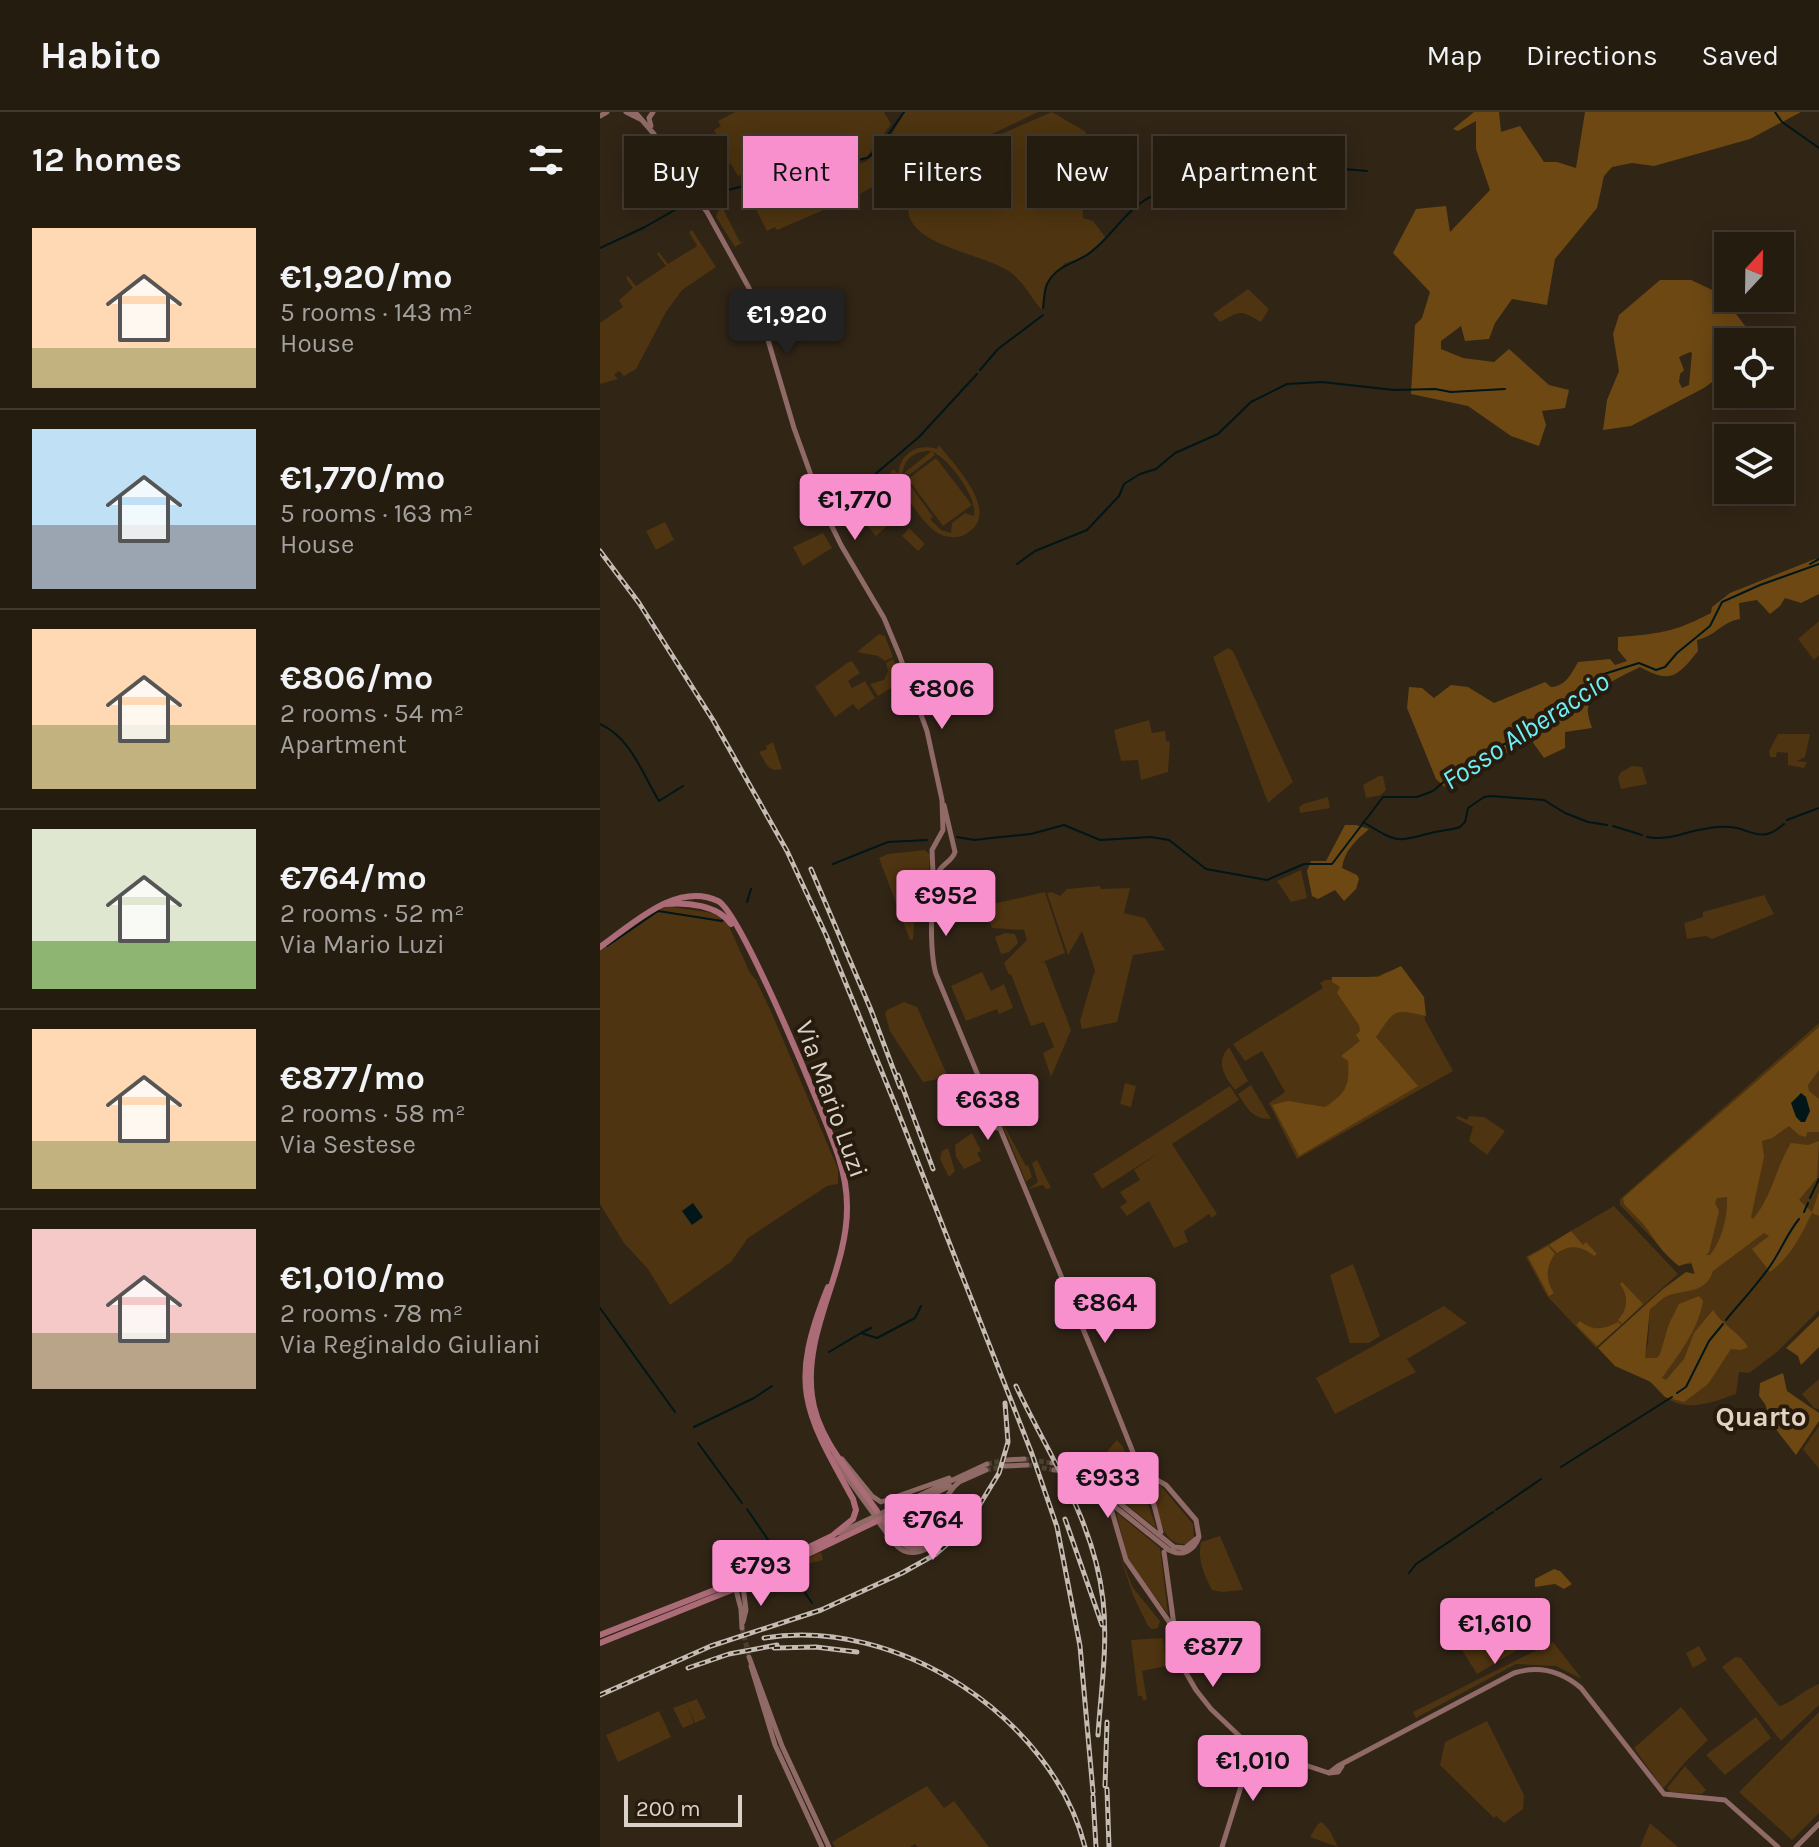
<!DOCTYPE html>
<html lang="en">
<head>
<meta charset="utf-8">
<style>
	:root { --surface:#251c10; --page:#2d2519; --text:#f1f3f6; --muted:#a3a19f; --line:#423a30; --accent:#f790cd }
	body { margin:0; font-family:Karla,sans-serif; background:var(--page); color:var(--text); height:100vh; display:flex; flex-direction:column; font-size:30px; white-space:nowrap }
	* { box-sizing:border-box; margin:0 }
	p { font-size:26px; color:var(--muted) }
	.icon { flex:none; width:44px; height:44px; fill:none; stroke:currentColor; stroke-width:2; stroke-linecap:round; stroke-linejoin:round }
	.map { position:relative; flex:1; overflow:hidden }
	.sheet { display:flex; flex-direction:column; background:var(--surface); width:600px }
	.sheet>* { flex:none }
	.top-card { position:absolute; left:24px; top:24px; width:760px; height:72px; display:flex; gap:16px }
	.needle { width:52px; rotate:22deg }
	.fabs { position:absolute; left:1114px; top:120px; display:grid; gap:16px }
	.fabs a { display:grid; place-items:center; width:80px; height:80px; border-radius:0px; background:var(--surface); box-shadow:0 4px 20px #0003,0 0 0 2px var(--line); font-size:40px }
	.scale { position:absolute; left:24px; bottom:20px; width:118px; box-sizing:border-box; padding-left:8px; border:4px solid #dad2c9; border-top:0; font-size:22px; line-height:28px; white-space:nowrap; color:#dad2c9; -webkit-text-stroke:6px #271b0d; paint-order:stroke }
	.price { position:absolute; translate:-50% -68px; padding:0 18px; border-radius:8px; background:var(--accent); color:#111; font-size:26px; line-height:52px; filter:drop-shadow(0 2px 4px #0008) }
	.price::after { content:''; position:absolute; left:50%; top:48px; width:24px; height:18px; margin-left:-12px; background:inherit; clip-path:polygon(0 0,100% 0,50% 100%) }
	.price.on { background:#222; color:#fff }
	ul { padding:0; list-style:none }
	li { display:flex; align-items:center; gap:24px; height:200px; padding:0 32px }
	li+li { border-top:2px solid var(--line) }
	li span { display:grid; place-items:center; flex:none; width:224px; height:160px; border-radius:0px; color:#555 }
	li>.icon { margin-inline-start:auto }
	span .icon { width:96px; height:96px; fill:#fffc; stroke-width:1 }
	li b { font-size:34px }
	h2 { display:flex; justify-content:space-between; align-items:center; height:96px; padding:0 32px; font-size:34px }
	.tag { padding:0 28px; border-radius:0px; background:var(--surface); box-shadow:0 4px 20px #0003,0 0 0 2px var(--line); font-size:28px; line-height:72px }
	.tag.on { background:var(--accent); color:#111 }
	header { display:flex; align-items:center; gap:48px; box-sizing:border-box; height:112px; padding:0 40px; background:var(--surface); border-bottom:2px solid var(--line) }
	header strong { font-size:38px }
	nav { display:flex; gap:44px; margin-inline-start:auto; font-size:28px }
	main { display:flex; flex:1; min-height:0 }
	.map>svg:first-child { display:block }
	.green { fill:#4e3410; fill-rule:evenodd }
	.forest { fill:#6d4813; fill-rule:evenodd }
	.water { fill:#001618 }
	.lines { fill:none; stroke-linecap:round; stroke-linejoin:round }
	.stream { stroke:#001618; stroke-width:2 }
	.secondary-tunnel { stroke:#4a3f31; stroke-width:5; stroke-dasharray:5 2.5; stroke-linecap:butt }
	.secondary { stroke:#906a67; stroke-width:5 }
	.primary { stroke:#ab6b77; stroke-width:6 }
	.rail-casing { stroke:#c4bbb2; stroke-width:5 }
	.rail { stroke:#271b0d; stroke-width:2; stroke-dasharray:6; stroke-linecap:butt }
	.labels { text-anchor:middle; stroke-width:8; stroke-linejoin:round; paint-order:stroke }
	.street-label { font-size:26px; fill:#dad2c9; stroke:#271b0d }
	.water-label { font-size:28px; font-style:italic; fill:#6eeef6; stroke:#271b0d }
	.neighbourhood-label { font-size:28px; font-weight:bold; fill:#e3d3c0; stroke:#271b0d }
</style>
</head>
<body>
<header>
<strong>Habito</strong>
<nav><a>Map</a><a>Directions</a><a>Saved</a></nav>
</header>
<main>
<section class="sheet">
<h2>12 homes<svg class="icon" aria-label="filters" viewBox="0 0 24 24"><path d="M4 7h16M4 17h16"/><circle cx="9" cy="7" r="2"/><circle cx="15" cy="17" r="2"/></svg></h2>
<ul>
<li><span style="background:linear-gradient(#ffd9b3 75%,#c2b280 0)"><svg class="icon" aria-label="home" viewBox="0 0 24 24"><path d="M3 11l9-7 9 7M6 9v11h12V9"/></svg></span><div><b>€1,920/mo</b><p>5 rooms · 143 m²</p><p>House</p></div></li>
<li><span style="background:linear-gradient(#bfe0f5 60%,#9aa5b1 0)"><svg class="icon" aria-label="home" viewBox="0 0 24 24"><path d="M3 11l9-7 9 7M6 9v11h12V9"/></svg></span><div><b>€1,770/mo</b><p>5 rooms · 163 m²</p><p>House</p></div></li>
<li><span style="background:linear-gradient(#ffd9b3 60%,#c2b280 0)"><svg class="icon" aria-label="home" viewBox="0 0 24 24"><path d="M3 11l9-7 9 7M6 9v11h12V9"/></svg></span><div><b>€806/mo</b><p>2 rooms · 54 m²</p><p>Apartment</p></div></li>
<li><span style="background:linear-gradient(#dfe7d0 70%,#8fb573 0)"><svg class="icon" aria-label="home" viewBox="0 0 24 24"><path d="M3 11l9-7 9 7M6 9v11h12V9"/></svg></span><div><b>€764/mo</b><p>2 rooms · 52 m²</p><p>Via Mario Luzi</p></div></li>
<li><span style="background:linear-gradient(#ffd9b3 70%,#c2b280 0)"><svg class="icon" aria-label="home" viewBox="0 0 24 24"><path d="M3 11l9-7 9 7M6 9v11h12V9"/></svg></span><div><b>€877/mo</b><p>2 rooms · 58 m²</p><p>Via Sestese</p></div></li>
<li><span style="background:linear-gradient(#f6c9c9 65%,#b9a48a 0)"><svg class="icon" aria-label="home" viewBox="0 0 24 24"><path d="M3 11l9-7 9 7M6 9v11h12V9"/></svg></span><div><b>€1,010/mo</b><p>2 rooms · 78 m²</p><p>Via Reginaldo Giuliani</p></div></li>
</ul>
</section>
<div class="map">
<svg width="1219" height="1735" viewBox="0 0 1219 1735">
	<rect width="100%" height="100%" fill="#312516"/>
	<path class="green" d="M135 0H284L291 12 267 45 184 60 183 55 165 60 163 58 147 66 144 61 138 64 131 52 118 48 86 66 83 59 116 43 121 31 114 18 121 14 118 9Z
		M305 0H438L388 24 300 56 280 71 254 85 177 118 175 115 167 119 144 74 265 50 283 37Z
		M452 0 486 20C480 38 480 45 495 57L493 74 482 87 483 106 493 109 506 126 482 146 465 151 458 158 446 173 442 198C432 187 425 173 414 163 389 141 309 136 308 97L303 93 320 66 343 47Z
		M126 96 124 99 140 130H143L135 135 116 105 118 99Z
		M92 118 116 155 82 178 66 200 36 257 24 264 19 259 14 263 18 267 0 272V211L23 195 19 188 33 176 26 166 28 164 36 174 66 154 57 142 59 140 68 152 97 134 89 120Z
		M648 177 669 197 661 210C640 198 642 198 620 210L613 202Z
		M339 333C354 353 403 401 366 422 357 427 345 426 336 420 320 409 302 377 290 360L294 357 298 362C301 341 317 331 337 337ZM332 339 304 361 309 363 335 343 333 340C350 348 378 386 374 404L365 401 352 411 351 421 341 418 330 407 333 405 307 369 304 370C299 351 312 338 332 339Z
		M336 346 372 393 343 414 308 367Z
		M260 388 264 392 268 389 286 415 276 424 252 396Z
		M65 410 74 428 56 438 46 419Z
		M309 416 325 432 318 439 302 424Z
		M223 421 232 436 203 454 193 435Z
		M1219 509V543L1214 548 1198 527Z
		M279 522 285 524 293 545 285 549 278 544 257 540Z
		M628 536 633 539 693 670 668 691 613 545Z
		M293 547 301 564V570L278 584 270 572 284 568 288 559 286 551Z
		M252 549 260 561 248 569 252 576 265 569 275 586 258 598 253 592 235 605 215 575 247 551Z
		M549 608 552 621 565 619 566 629 570 630 568 660 541 668 538 648 521 649 514 618Z
		M1178 622H1210L1205 645 1197 649 1207 650 1204 656 1188 653V641L1177 640 1176 645H1170L1169 639Z
		M173 630 182 657 174 658 168 655 159 640 167 637 166 634Z
		M1032 654 1042 655 1047 672 1021 677 1018 666 1021 660Z
		M779 664H783L786 678 781 683 766 686 763 673Z
		M728 685 730 696 700 701 699 695 703 692Z
		M325 738 330 743 327 799 315 803 313 827 310 828 279 746 288 742Z
		M701 758 707 786 691 790 677 769Z
		M339 766 353 797 336 805Z
		M500 774 501 777 530 776 524 801 545 806 565 838 533 843 517 910 482 917 480 909 495 858 482 819 468 843 447 781 452 780 460 784 467 777Z
		M445 780 465 841 440 851 445 850 471 918 451 965 443 941 454 935 444 910 431 914 411 862 409 863 404 851 427 828 424 818 392 816 384 794Z
		M1164 783 1174 802 1112 827 1106 824 1087 827 1084 811 1103 805V800Z
		M65 794 113 801 128 812 150 861 156 868 173 904 238 1057V1072L227 1074 148 1126 131 1150 70 1193 48 1157 24 1131 0 1092V836Z
		M405 821 415 822 418 831 409 840 401 842 395 825Z
		M789 859 824 898 825 908 853 959 697 1047 669 991 685 980 662 939 645 949 633 932 723 876 720 871 725 868 778 864Z
		M382 860 391 879 404 872 413 896 399 902 397 897 366 909 351 874Z
		M304 890 317 895 348 965 323 970 290 919 285 902 287 898Z
		M1219 911V1198L1177 1240 1149 1261 1139 1260 1136 1282C1114 1290 1084 1302 1063 1283 1055 1275 1049 1268 1039 1262L1048 1231 1050 1195 1087 1163 1094 1162 1092 1152H1077L1020 1093V1087Z
		M629 935 648 969 635 978C624 963 615 951 629 935Z
		M525 971 536 974 531 995 520 992Z
		M651 973 671 1007H670C652 1007 647 996 638 982Z
		M630 974 639 988 572 1032 617 1102 612 1106 609 1102 584 1119 588 1130 574 1136 549 1089 527 1104 520 1095 527 1090 520 1080 540 1068 534 1058 560 1040 502 1077 493 1062Z
		M403 986 411 999 400 1006 426 1054 428 1053 432 1065 426 1070 393 990Z
		M858 1004 867 1008 869 1004 884 1005 905 1019 887 1043 869 1029 873 1015 856 1006Z
		M372 1021 381 1039 377 1041 381 1049 364 1057 356 1045 355 1033Z
		M348 1036 355 1059 349 1065 340 1047 342 1039Z
		M437 1048 451 1076 446 1077 443 1073 428 1077 438 1070 432 1051Z
		M1014 1094 1078 1162 996 1236 947 1184 926 1145Z
		M753 1152 780 1224 769 1231H750L730 1163Z
		M844 1194 867 1211 807 1247 816 1260 735 1302 716 1266Z
		M1219 1267V1297L1214 1296 1202 1282Z
		M1219 1314V1357L1203 1337Z
		M517 1328 523 1335 533 1361 526 1376 515 1379 498 1368 508 1338Z
		M538 1365 557 1417 516 1384C529 1385 535 1377 538 1365Z
		M556 1374H561L593 1412 594 1425 586 1432C560 1434 560 1400 553 1381Z
		M516 1400 560 1436 568 1502 528 1448Z
		M620 1424 643 1478 622 1480 612 1478C604 1463 597 1447 601 1430Z
		M221 1440 223 1448 190 1456 142 1477Z
		M519 1441 533 1476 560 1509 558 1516 552 1517 548 1514 533 1483Z
		M910 1489 914 1494 929 1489 938 1506 914 1519 901 1493Z
		M891 1491 904 1511 860 1532 855 1527 871 1519 872 1497 876 1494 880 1498Z
		M905 1515 919 1537 877 1562 862 1538Z
		M563 1526 566 1554 542 1559 547 1588H543L542 1584H538L531 1528Z
		M953 1530 982 1567 956 1554 916 1552 816 1606 813 1600Z
		M1099 1534 1107 1548 1093 1556 1086 1541Z
		M1135 1545 1141 1546 1179 1594C1193 1591 1204 1577 1219 1572V1593L1181 1629 1122 1555Z
		M97 1587 106 1606 95 1611 87 1592 94 1611 83 1616 73 1596Z
		M1081 1595 1108 1628 1086 1649 1063 1677 1034 1636Z
		M59 1599 71 1625 18 1650 6 1623Z
		M1219 1600V1701L1192 1728 1139 1680Z
		M1156 1605 1171 1626 1125 1663 1106 1643Z
		M887 1609 924 1683 923 1697 904 1711 896 1704 894 1706 840 1653 845 1630Z
		M1085 1654 1106 1678 1102 1682 1070 1680 1067 1676Z
		M327 1674 344 1696 354 1689 389 1735H318L315 1732 310 1735H235L232 1730Z
		M722 1710 730 1719 738 1735 710 1725 718 1712Z
		M1050 1711 1078 1735H1040Z"/>
	<path class="forest" d="M874 0H899L901 20 920 14 944 50H957L976 56 985 0H1201L1150 27 1054 54 1032 51 1012 55 1004 64 997 96 955 147 947 193 912 187 895 211 889 227 865 229 861 214 841 229V237L863 246 894 250 909 237 949 273 969 278 965 296 942 299 946 313 939 334 911 324 868 294 811 282 815 213 822 206 830 180 793 141 816 97 846 94 850 120 890 78 876 37V9L858 19 853 17Z
		M1060 168H1091L1121 182 1155 227 1154 230H1128V258L1104 276 1031 314 1003 318 1007 288 1019 259 1013 222 1019 203ZM1090 240 1092 241 1089 273 1082 276 1079 270 1080 262 1084 258 1079 245Z
		M1215 447 1219 448V482L1201 491 1185 486 1180 494 1170 502 1157 488 1139 491 1140 507C1121 510 1116 524 1097 528L1098 539C1077 565 1071 572 1040 555 1023 564 993 575 988 596 987 602 990 610 992 616L965 620V636L944 646 929 625 923 632 867 664 855 667 845 675 836 667 807 596 809 575 822 576 834 586 851 573 868 575 894 591 945 570 951 575C966 574 971 562 978 550L1010 547 1015 553 1027 549 1018 538V525C1058 522 1075 520 1111 501L1112 495 1130 481Z
		M745 713H756L769 717C756 728 744 739 742 756L757 763 759 767 756 777 744 789 735 778 718 787 712 784 707 759 711 749H726Z
		M801 854 824 885 826 904C792 897 796 897 776 925L818 974 699 1044 672 993 688 989 725 995C746 981 750 974 748 949L741 944 760 929 756 923 760 919 759 913 737 881 740 875 732 870V865H778Z
		M1219 915V958L1208 973 1209 979 1219 987V1020H1207L1206 1025 1199 1023 1189 1014 1172 1026 1162 1029 1164 1045 1151 1105 1153 1107C1172 1085 1176 1055 1191 1031L1208 1033 1219 1029 1217 1066 1199 1088 1212 1100 1219 1080V1104L1212 1101C1201 1123 1191 1145 1170 1160L1152 1137 1169 1124 1164 1121 1113 1159C1105 1184 1083 1176 1065 1185 1060 1188 1055 1194 1050 1197L1045 1246H1057L1060 1242 1069 1212 1079 1192 1099 1184 1103 1189C1098 1219 1078 1243 1062 1266L1066 1268 1084 1247 1094 1221 1113 1198C1122 1213 1139 1220 1148 1235L1141 1238 1131 1237 1108 1272 1084 1290 1065 1285 1051 1270 1015 1254 998 1236 1063 1177 1086 1160 1095 1162 1091 1150 1079 1154C1066 1144 1059 1135 1050 1121 1043 1110 1032 1101 1024 1092L1023 1086ZM1127 1085C1128 1104 1122 1128 1110 1143H1106L1109 1140 1119 1099 1115 1091 1117 1086Z
		M971 1119 983 1133 986 1130 997 1142 994 1144C982 1134 970 1132 957 1141L949 1133Z
		M948 1134 955 1142C946 1154 945 1168 954 1181L949 1184 928 1145Z
		M1022 1170 1043 1192 1022 1212 1018 1208C1028 1197 1029 1184 1020 1172Z
		M1219 1204V1235L1201 1253 1198 1244 1186 1236Z
		M980 1209C993 1220 1005 1217 1018 1210L1021 1213 997 1234 976 1213Z
		M1183 1261 1187 1279 1219 1301V1309L1196 1343 1171 1311 1165 1292 1159 1284 1160 1271Z
		M954 1457 960 1459 972 1472 964 1477 955 1472 935 1475V1467Z"/>
	<path class="water" d="M1201 981 1206 985 1210 999 1205 1010H1201L1196 1005 1191 991Z
		M93 1091 103 1105 92 1113 82 1099Z"/>
	<g class="lines">
		<path class="stream" d="M1175 0 1182 10 1219 36
			M584 67 622 55 662 60 731 64 744 57 767 59
			M102 85 192 61 267 46 279 36 304 0
			M0 136 45 115 92 88
			M443 196C444 189 444 179 447 172 457 152 476 152 491 140 522 115 529 87 572 77
			M380 258 398 237 443 203
			M234 397 319 325 377 262
			M417 452 435 439 487 418 519 384 524 372 540 362 556 357 575 341 618 322 651 290 687 272 722 270 794 278 835 277 851 280 905 277
			M1210 452 1219 447
			M0 612C31 626 42 661 59 689L83 674
			M1187 708 1219 696
			M763 710C800 732 794 730 835 720 843 718 852 718 860 715L865 710 868 696 884 685 891 684 944 688 965 701 988 710 1007 713
			M1013 714 1042 723
			M357 725 374 728 391 726 431 722 464 713 500 728 551 725 569 728 606 757 667 768 704 752H732L783 685H817L833 679 861 655 877 650 893 638 927 620 977 578 1004 562 1039 551 1056 558 1065 555 1077 541 1110 514 1122 490 1160 473 1219 452
			M1047 725C1069 729 1084 720 1104 717 1113 715 1127 714 1137 716 1158 722 1164 729 1184 712
			M233 752 288 730 327 728
			M147 790 151 777
			M7 834 58 799 122 809
			M1210 1086 1219 1067
			M1204 1100 1208 1091
			M0 1196 75 1300
			M1126 1208C1140 1191 1155 1175 1168 1157 1180 1141 1186 1123 1199 1107
			M261 1221 271 1216
			M229 1240 261 1221 277 1226 315 1206 321 1194
			M1077 1281 1086 1275 1109 1229 1123 1212
			M94 1315 154 1286 172 1274
			M98 1331 142 1391
			M961 1355 1072 1285
			M147 1397 179 1444
			M896 1398 941 1367
			M809 1461 816 1452 893 1400
			M195 1466 212 1491"/>
		<path class="secondary-tunnel" d="M424 1347 452 1351
			M387 1352 407 1348
			M427 1353 454 1358
			M386 1358 405 1354
			M457 1358 471 1364
			M142 1516 149 1544"/>
		<path class="secondary" d="M26 0 40 7
			M35 0 54 22 80 64 107 100 149 176 160 201 194 316 222 394 241 433 284 506 299 542 327 619 342 688 343 718 332 738 334 783
			M0 4 7 0
			M51 14 49 6 53 0
			M344 693 355 740C352 749 344 751 339 759 329 777 330 842 336 862L505 1270 554 1393 561 1420
			M382 981 397 1016
			M232 1345 273 1401
			M242 1347 272 1384 281 1390 349 1366
			M407 1348 424 1347
			M452 1351H453
			M405 1354 427 1353
			M466 1355 492 1369
			M454 1358H457
			M471 1364 490 1375
			M359 1370 386 1358
			M496 1372 574 1435 585 1436 596 1427
			M494 1378 569 1438C582 1445 594 1439 599 1425L596 1408 566 1373 541 1359
			M506 1378 516 1382 528 1378 535 1368V1354
			M510 1393 526 1448 572 1514
			M305 1396 350 1374
			M280 1412C285 1418 290 1427 296 1433 309 1447 331 1440 338 1423 345 1402 340 1386 359 1370
			M239 1421 387 1352
			M564 1440 577 1535 585 1559 596 1578 611 1597 651 1635 729 1661 738 1660 742 1654
			M135 1474 141 1497 142 1516
			M143 1474 146 1498 143 1510
			M149 1545 182 1634 229 1735
			M151 1554 175 1633 222 1735
			M729 1661 738 1654 914 1561C939 1553 961 1559 981 1576L1064 1682 1125 1688 1178 1735
			M642 1670 654 1637
			M622 1735 643 1668
			M1196 1735 1219 1712"/>
		<path class="primary" d="M65 792C87 790 118 793 131 812
			M0 835C32 813 76 769 118 789 141 800 228 1011 239 1046 244 1062 247 1078 247 1094 248 1159 203 1218 212 1284 217 1327 253 1364 277 1399
			M0 1523 140 1468 232 1424 253 1407 256 1398 253 1387C204 1299 188 1274 228 1175
			M0 1531 139 1475 304 1396C352 1390 330 1454 301 1430 294 1425 290 1416 285 1410"/>
		<g class="rail-casing">
			<path id="rail" d="M0 439 39 491 113 608 187 739 226 823 295 992 432 1342 457 1415 480 1534 493 1680
				M211 757 271 898 300 975
				M298 963 333 1057
				M416 1274C449 1344 494 1408 503 1488 508 1533 501 1578 498 1623
				M465 1407 502 1513
				M164 1526C296 1504 452 1605 485 1735
				M174 1536 216 1535 257 1540
				M88 1556 129 1542 177 1533
				M0 1583 111 1534 221 1498 302 1461 336 1442 354 1426 371 1407 399 1361 408 1330 405 1291
				M505 1674 507 1610
				M507 1677 509 1735
				M493 1684 496 1735"/>
		</g>
		<use href="#rail" class="rail"/>
	</g>
	<g class="labels">
		<g class="street-label">
			<text transform="translate(232 987) rotate(70)" y="9">Via Mario Luzi</text>
		</g>
		<g class="water-label">
			<text transform="translate(925 618) rotate(-33)" y="10">Fosso Alberaccio</text>
		</g>
		<g class="neighbourhood-label">
			<text x="1161" y="1314">Quarto</text>
		</g>
	</g>
</svg>
<div class="fabs">
<a><svg class="needle" viewBox="-14 -14 28 28"><path d="M0-13l5 13h-10z" fill="#e53935"/><path d="M0 13l5-13h-10z" fill="#a3a19f"/></svg></a>
<a><svg class="icon" aria-label="locate" viewBox="0 0 24 24"><circle cx="12" cy="12" r="6"/><path d="M12 2v4M12 18v4M2 12h4M18 12h4"/></svg></a>
<a><svg class="icon" aria-label="layers" viewBox="0 0 24 24"><path d="M12 4l9 5-9 5-9-5zM3 14l9 5 9-5"/></svg></a>
</div>
<div class="scale">200 m</div>
<b class="price on" style="left:187px;top:245px">€1,920</b>
<b class="price" style="left:255px;top:430px">€1,770</b>
<b class="price" style="left:342px;top:619px">€806</b>
<b class="price" style="left:346px;top:826px">€952</b>
<b class="price" style="left:388px;top:1030px">€638</b>
<b class="price" style="left:505px;top:1233px">€864</b>
<b class="price" style="left:508px;top:1408px">€933</b>
<b class="price" style="left:333px;top:1450px">€764</b>
<b class="price" style="left:161px;top:1496px">€793</b>
<b class="price" style="left:895px;top:1554px">€1,610</b>
<b class="price" style="left:613px;top:1577px">€877</b>
<b class="price" style="left:653px;top:1691px">€1,010</b>
<div class="top-card">
<a class="tag">Buy</a>
<a class="tag on">Rent</a>
<a class="tag">Filters</a>
<a class="tag">New</a>
<a class="tag">Apartment</a>
</div>
</div>
</main>
</body>
</html>
